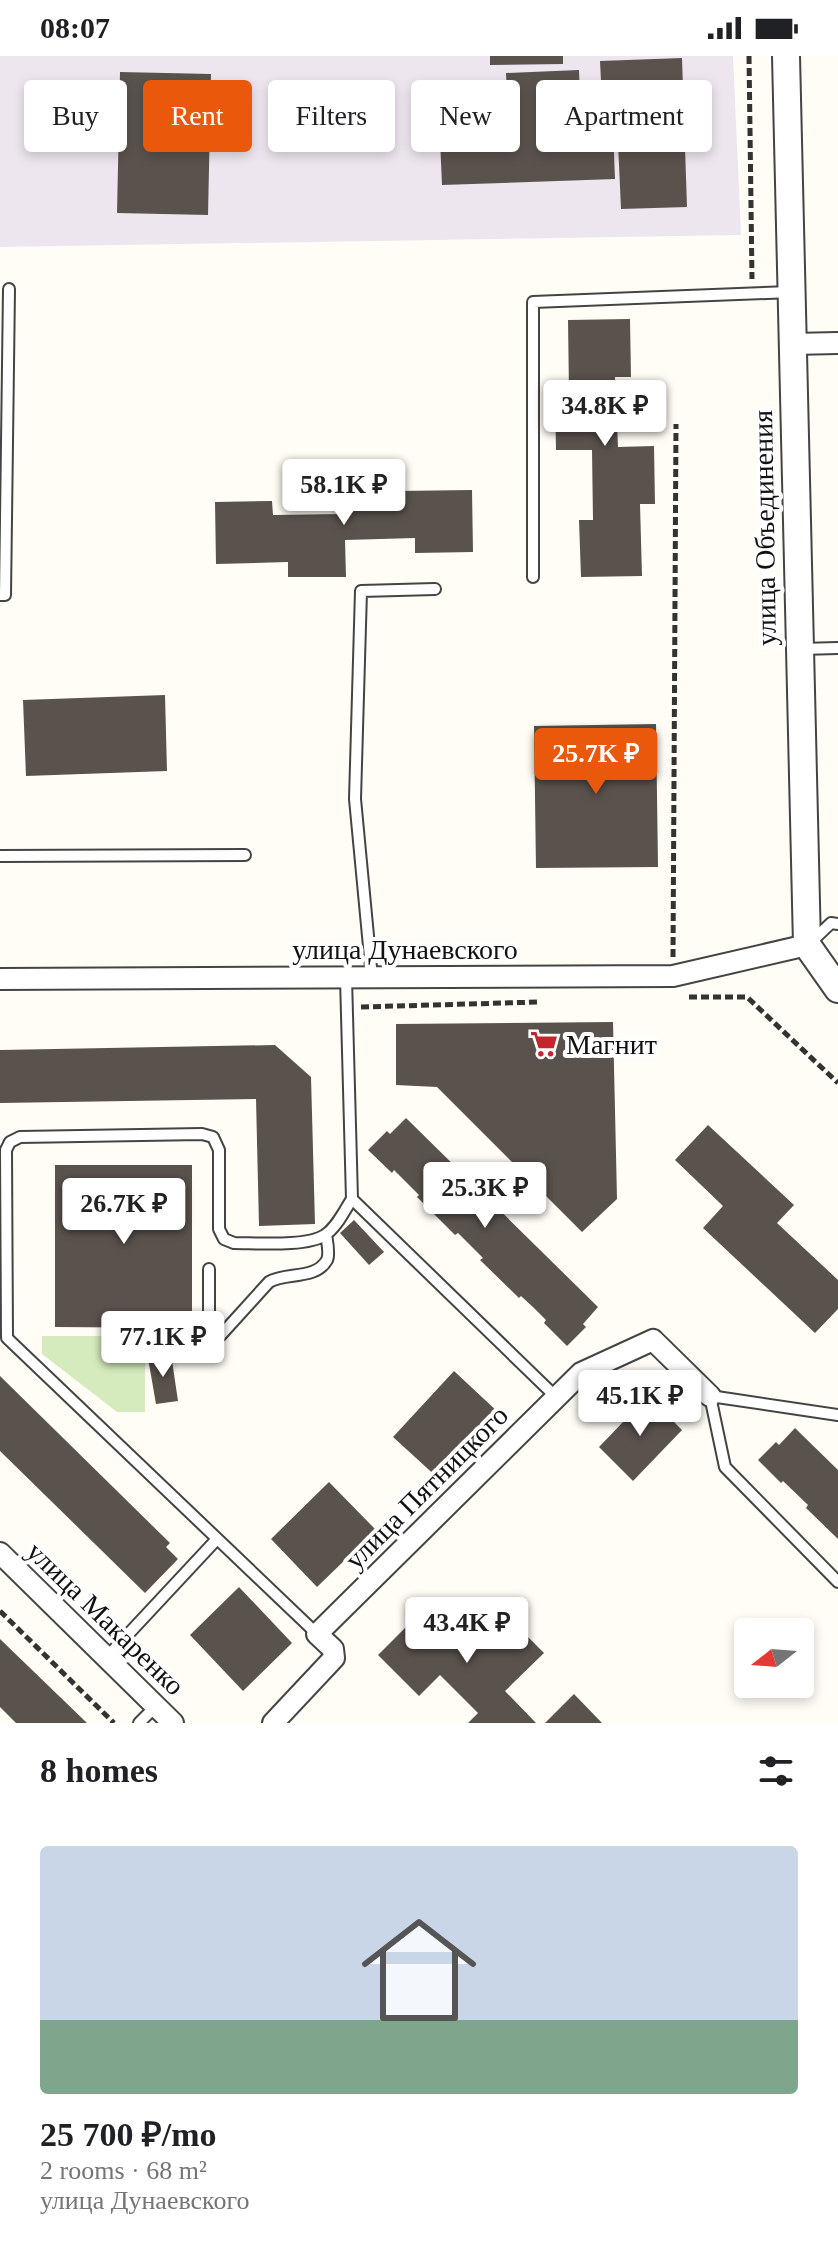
<!DOCTYPE html>
<html lang="en">
<head>
<meta charset="utf-8">
<style>
	:root { --surface:#fff; --page:#f6f6f6; --text:#202124; --muted:#757577; --accent:#ea580c }
	body { margin:0; font-family:Georgia,serif; background:var(--page); color:var(--text); height:100vh; display:flex; flex-direction:column; font-size:30px; white-space:nowrap }
	* { box-sizing:border-box; margin:0 }
	p { font-size:26px; color:var(--muted) }
	.icon { flex:none; width:44px; height:44px; fill:none; stroke:currentColor; stroke-width:2; stroke-linecap:round; stroke-linejoin:round }
	.map { position:relative; height:1667px; overflow:hidden }
	.side { display:flex; flex-direction:column; background:var(--surface); flex:1 }
	.side>* { flex:none }
	.hud { position:absolute; left:24px; top:24px; width:790px; height:72px; display:flex; gap:16px }
	.needle { width:52px; rotate:253deg }
	.buttons { position:absolute; left:734px; top:1562px; display:grid; gap:16px }
	.buttons a { display:grid; place-items:center; width:80px; height:80px; border-radius:8px; background:var(--surface); box-shadow:0 4px 12px #0003; font-size:40px }
	.price { position:absolute; translate:-50% -68px; padding:0 18px; border-radius:8px; background:#fff; color:#222; font-size:26px; line-height:52px; filter:drop-shadow(0 2px 4px #0008) }
	.price::after { content:''; position:absolute; left:50%; top:48px; width:24px; height:18px; margin-left:-12px; background:inherit; clip-path:polygon(0 0,100% 0,50% 100%) }
	.price.active { background:var(--accent); color:#fff }
	ul { padding:0; list-style:none }
	li { display:grid; align-content:center; gap:16px; height:424px; padding:0 40px }
	li span { display:grid; place-items:center; height:248px; border-radius:8px; color:#555 }
	li>.icon { margin-inline-start:auto }
	span .icon { width:144px; height:144px; fill:#fffc; stroke-width:1 }
	li b { font-size:34px }
	h2 { display:flex; justify-content:space-between; align-items:center; height:96px; padding:0 40px; font-size:34px }
	.tag { padding:0 28px; border-radius:8px; background:var(--surface); box-shadow:0 4px 12px #0003; font-size:28px; line-height:72px }
	.tag.active { background:var(--accent); color:#fff }
	.status { display:flex; justify-content:space-between; align-items:center; height:56px; padding:0 40px; background:var(--surface); direction:ltr }
	.status svg { height:22px; fill:currentColor }
	.map>svg:first-child { display:block }
	.industrial { fill:#eee6ef }
	.green { fill:#d5ebbd }
	.building { fill:#5a524d }
	.lines { fill:none; stroke-linecap:round; stroke-linejoin:round }
	.service-casing { stroke:#444; stroke-width:14 }
	.minor-casing { stroke:#444; stroke-width:24 }
	.tertiary-casing { stroke:#444; stroke-width:30 }
	.path { stroke:#333; stroke-width:5; stroke-dasharray:8 4; stroke-linecap:butt }
	.service { stroke:#fff; stroke-width:10 }
	.minor { stroke:#fff; stroke-width:20 }
	.tertiary { stroke:#fff; stroke-width:26 }
	.labels { text-anchor:middle; stroke-width:8; stroke-linejoin:round; paint-order:stroke }
	.street-label { font-size:28px; fill:#111; stroke:#fff }
	.poi-label { font-size:28px; fill:#111; stroke:#fff; text-anchor:start }
</style>
</head>
<body>
<div class="status"><b>08:07</b><svg viewBox="0 0 49 12"><path d="M0 12V9h3v3zM5 12V6h3v6zM10 12V3h3v9zM15 12V0h3v12zM26 1h20v11H26zM47 4h2v5h-2z"/></svg></div>
<div class="map">
<svg width="838" height="1667" viewBox="0 0 838 1667">
	<rect width="100%" height="100%" fill="#fffdf5"/>
	<path class="industrial" d="M0 0H733L741 179 0 191Z"/>
	<path class="green" d="M42 1280H145V1356H117L42 1298Z"/>
	<path class="building" d="M490 0H563V8L490 9Z
		M682 2 687 151 621 153 617 65 603 66 600 5Z
		M579 14 580 42 596 41 597 73H613L615 123 442 129 439 61 508 58 506 17Z
		M120 16 211 18 208 159 117 157Z
		M630 263 631 321H615L618 391 654 390 655 448H640L642 520 581 521 579 464H593L592 394H556L555 337H569L568 264Z
		M399 421V435L472 434 473 496 415 497V482L345 484 346 521H288V506L216 508 215 446 272 445 273 459 342 458V422Z
		M165 639 167 715 26 720 23 644Z
		M656 668 658 811 536 812 534 670Z
		M613 966 617 1143 582 1176 437 1031 396 1029V968Z
		M275 989 311 1021 315 1168 259 1170 256 1043 0 1047V994Z
		M406 1062 598 1251 583 1268 586 1271 567 1290 544 1267 546 1264 534 1252 521 1240 519 1242 480 1204 483 1202 458 1177 455 1179 417 1141 419 1139 394 1114 392 1117 368 1094 387 1075 390 1078Z
		M708 1069 794 1149 777 1167 838 1224V1253L815 1277 703 1172 723 1150 675 1104Z
		M55 1109H192V1272L55 1271Z
		M354 1164 384 1196 369 1209 340 1177Z
		M171 1298 178 1345 156 1348 148 1302Z
		M454 1315 499 1357 439 1423 393 1381Z
		M0 1320 170 1487 166 1491 178 1503 145 1537 0 1395Z
		M648 1340 682 1374 633 1425 599 1391Z
		M795 1372 838 1414V1483L806 1452 808 1449 783 1425 781 1427 758 1404 776 1386 779 1389Z
		M329 1426 376 1474 317 1531 271 1483Z
		M239 1531 292 1587 243 1635 190 1579Z
		M423 1554 463 1595 503 1556 544 1597 505 1635 536 1667H468L478 1657 440 1619 419 1640 378 1599Z
		M0 1583 87 1667H16L0 1651Z
		M574 1638 602 1667H545Z"/>
	<g class="lines">
		<g class="service-casing">
			<path id="service" d="M533 521V246L791 236
				M0 539H5L9 233
				M800 593 838 592
				M0 800 245 799
				M811 886 831 867 838 868
				M346 922 352 1143 556 1341
				M372 922 355 743 361 535 435 533
				M209 1282V1213
				M154 1287 220 1280 269 1226C285 1216 316 1224 327 1204 330 1198 327 1185 326 1178
				M838 1359 710 1340 725 1411 838 1526
				M317 1578 7 1282 6 1094 10 1086 20 1081 202 1078 213 1081 219 1094V1173L224 1183 234 1187C257 1187 307 1191 325 1179 337 1171 344 1155 352 1143
				M106 1602 217 1483
				M139 1667 156 1650"/>
		</g>
		<g class="minor-casing">
			<path id="minor" d="M792 288 838 287
				M0 923 673 920 807 889
				M0 1497 173 1667
				M273 1667 334 1602 333 1593 317 1578 581 1317 653 1284 710 1340"/>
		</g>
		<g class="tertiary-casing">
			<path id="tertiary" d="M786 0 807 889 838 933"/>
		</g>
		<path class="path" d="M749 0 752 223
			M673 901 676 368
			M689 941H747L838 1027
			M361 951 539 946
			M0 1555 114 1667"/>
		<use href="#service" class="service"/>
		<use href="#minor" class="minor"/>
		<use href="#tertiary" class="tertiary"/>
	</g>
	<defs>
		<g id="supermarket-bare" transform="scale(2.16)"><path d="M-6-5.5h2.5l.6 2H6L4.5 2H-2.5L-4.4-4H-6ZM-1.5 3.2a1.3 1.3 0 1 0 .1 0ZM3 3.2a1.3 1.3 0 1 0 .1 0Z" fill="#c4262e" stroke="#fff" stroke-width="2.5" paint-order="stroke"/></g>
	</defs>
	<g fill-rule="evenodd">
		<use href="#supermarket-bare" x="544" y="988"/>
	</g>
	<g class="labels">
		<g class="street-label">
			<text transform="translate(764 472) rotate(-91)" y="10">улица Объединения</text>
			<text x="405" y="903">улица Дунаевского</text>
			<text transform="translate(426 1431) rotate(-45)" y="10">улица Пятницкого</text>
			<text transform="translate(106 1562) rotate(44)" y="10">улица Макаренко</text>
		</g>
		<g class="poi-label">
			<text x="566" y="998">Магнит</text>
		</g>
	</g>
</svg>
<div class="buttons">
<a><svg class="needle" viewBox="-14 -14 28 28"><path d="M0-13l5 13h-10z" fill="#e53935"/><path d="M0 13l5-13h-10z" fill="#757577"/></svg></a>
</div>
<b class="price" style="left:605px;top:392px">34.8K ₽</b>
<b class="price" style="left:344px;top:471px">58.1K ₽</b>
<b class="price active" style="left:596px;top:740px">25.7K ₽</b>
<b class="price" style="left:485px;top:1174px">25.3K ₽</b>
<b class="price" style="left:124px;top:1190px">26.7K ₽</b>
<b class="price" style="left:163px;top:1323px">77.1K ₽</b>
<b class="price" style="left:640px;top:1382px">45.1K ₽</b>
<b class="price" style="left:467px;top:1609px">43.4K ₽</b>
<div class="hud">
<a class="tag">Buy</a>
<a class="tag active">Rent</a>
<a class="tag">Filters</a>
<a class="tag">New</a>
<a class="tag">Apartment</a>
</div>
</div>
<section class="side">
<h2>8 homes<svg class="icon" aria-label="filters" viewBox="0 0 24 24"><path d="M4 7h16M4 17h16"/><circle cx="9" cy="7" r="2"/><circle cx="15" cy="17" r="2"/></svg></h2>
<ul>
<li><span style="background:linear-gradient(#c9d6e8 70%,#7fa58c 0)"><svg class="icon" aria-label="home" viewBox="0 0 24 24"><path d="M3 11l9-7 9 7M6 9v11h12V9"/></svg></span><div><b>25 700 ₽/mo</b><p>2 rooms · 68 m²</p><p>улица Дунаевского</p></div></li>
</ul>
</section>
</body>
</html>
